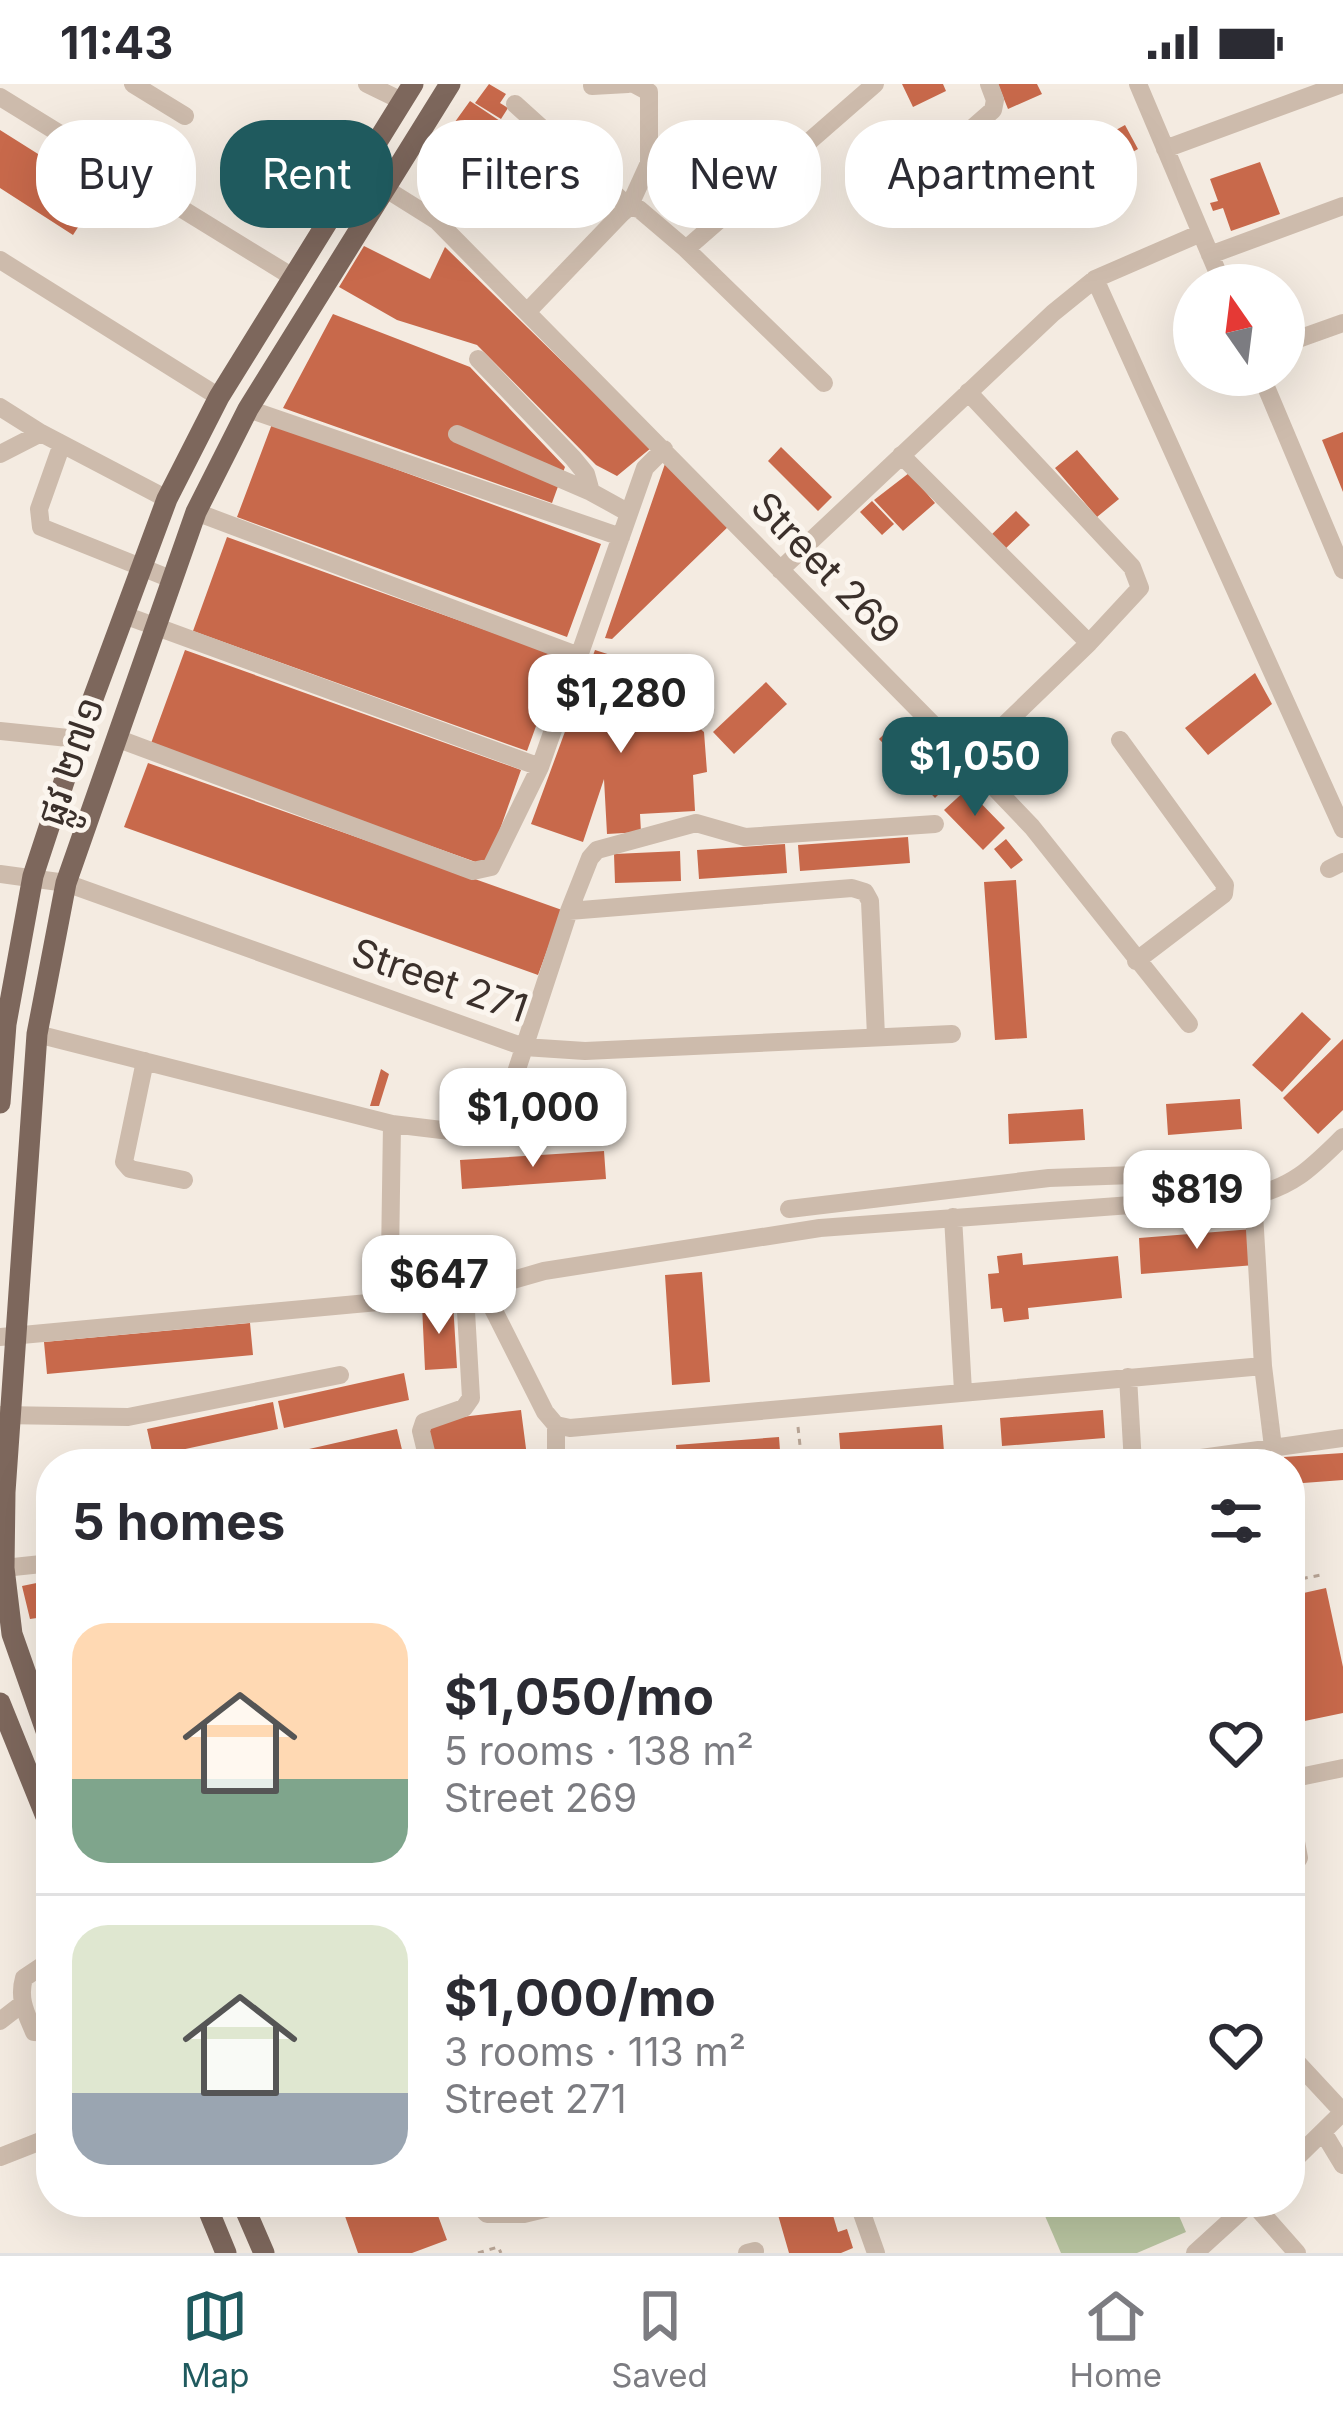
<!DOCTYPE html>
<html lang="en">
<head>
<meta charset="utf-8">
<style>
	:root { --surface:#fff; --page:#f2f2f3; --text:#2b2b33; --muted:#7c7c81; --line:#e1e1e2; --accent:#1f5a5e }
	body { margin:0; font-family:Inter,"Noto Sans Khmer",sans-serif; background:var(--page); color:var(--text); height:100vh; display:flex; flex-direction:column; font-size:45px; white-space:nowrap }
	* { box-sizing:border-box; margin:0 }
	p { font-size:39px; color:var(--muted) }
	.icon { flex:none; width:66px; height:66px; fill:none; stroke:currentColor; stroke-width:2; stroke-linecap:round; stroke-linejoin:round }
	.map { position:relative; flex:1; overflow:hidden }
	.side { position:absolute; left:36px; top:1365px; width:1269px; height:768px; display:flex; flex-direction:column; background:var(--surface); border-radius:48px; box-shadow:0 12px 48px #0002 }
	.side>* { flex:none }
	.banner { position:absolute; left:36px; top:36px; width:1272px; height:108px; display:flex; gap:24px }
	.needle { width:78px; rotate:346deg }
	.controls { position:absolute; left:1173px; top:180px; display:grid; gap:24px }
	.controls a { display:grid; place-items:center; width:132px; height:132px; border-radius:50%; background:var(--surface); box-shadow:0 12px 48px #0002; font-size:60px }
	.price { position:absolute; translate:-50% -102px; padding:0 27px; border-radius:24px; background:#fff; color:#222; font-size:39px; line-height:78px; filter:drop-shadow(0 3px 6px #0008) }
	.price::after { content:''; position:absolute; left:50%; top:72px; width:36px; height:27px; margin-left:-18px; background:inherit; clip-path:polygon(0 0,100% 0,50% 100%) }
	.price.on { background:var(--accent); color:#fff }
	ul { padding:0; list-style:none }
	li { display:flex; align-items:center; gap:36px; height:300px; padding:0 36px }
	li+li { border-top:3px solid var(--line) }
	li span { display:grid; place-items:center; flex:none; width:336px; height:240px; border-radius:36px; color:#555 }
	li>.icon { margin-inline-start:auto }
	span .icon { width:144px; height:144px; fill:#fffc; stroke-width:1 }
	li b { font-size:51px }
	h2 { display:flex; justify-content:space-between; align-items:center; height:144px; padding:0 36px; font-size:51px }
	.pill { padding:0 42px; border-radius:48px; background:var(--surface); box-shadow:0 12px 48px #0002; font-size:42px; line-height:108px }
	.pill.on { background:var(--accent); color:#fff }
	.status { display:flex; justify-content:space-between; align-items:center; height:84px; padding:0 60px; background:var(--surface); direction:ltr }
	.status svg { height:33px; fill:currentColor }
	.menu { display:flex; justify-content:space-around; align-items:center; height:168px; border-top:3px solid var(--line); background:var(--surface); font-size:33px; color:var(--muted) }
	.menu a { display:grid; justify-items:center; gap:6px }
	.menu .on { color:var(--accent) }
	.map>svg:first-child { display:block }
	.green { fill:#b8c4a0 }
	.building { fill:#c8694b }
	.lines { fill:none; stroke-linecap:round; stroke-linejoin:round }
	.path { stroke:#b9a596; stroke-width:3; stroke-dasharray:6 6; stroke-linecap:butt }
	.minor { stroke:#cdbbac; stroke-width:18 }
	.major { stroke:#7d675c; stroke-width:21 }
	.labels { text-anchor:middle; stroke-width:10; stroke-linejoin:round; paint-order:stroke }
	.street-label { font-size:39px; fill:#3b302b; stroke:#fbf5ee }
</style>
</head>
<body>
<div class="status"><b>11:43</b><svg viewBox="0 0 49 12"><path d="M0 12V9h3v3zM5 12V6h3v6zM10 12V3h3v9zM15 12V0h3v12zM26 1h20v11H26zM47 4h2v5h-2z"/></svg></div>
<div class="map">
<svg width="1343" height="2169" viewBox="0 0 1343 2169">
	<rect width="100%" height="100%" fill="#f4ebe1"/>
	<path class="green" d="M1039 2118H1173L1186 2148 1137 2169H1061Z"/>
	<path class="building" d="M489 0 506 10 500 19 508 24 501 35 475 19Z
		M902 0H943L946 7 913 23Z
		M998 0H1037L1042 10 1008 25Z
		M470 17 503 39 485 64 452 42Z
		M1125 41 1138 65 1080 97 1067 73Z
		M0 46 100 109 73 151 0 104Z
		M458 48 485 67 462 99 450 92 432 117 419 109 448 63 461 70 449 61Z
		M1260 78 1280 130 1231 147 1223 124 1213 127 1210 119 1218 117 1210 95Z
		M364 162 430 195 445 163 651 364 617 392 596 381 477 261 397 236 339 203Z
		M333 230 470 283 565 383 552 419 283 324Z
		M272 340 601 460 567 553 237 433Z
		M1343 348V408L1322 356Z
		M781 363 832 413 818 427 768 377Z
		M1077 366 1119 415 1097 433 1055 384Z
		M667 374 732 439 612 555 605 554Z
		M909 389 935 419 903 447 874 416Z
		M872 417 894 440 882 451 860 428Z
		M1016 427 1030 441 1003 467 989 453Z
		M227 453 561 573 527 667 193 547Z
		M185 566 521 686 487 782 150 662Z
		M595 566 623 575 642 601 657 608 704 648 707 688 693 691 695 727 640 730 641 748 607 750 604 695 583 758 531 740Z
		M1255 589 1272 620 1208 671 1185 644Z
		M766 598 787 620 734 670 713 648Z
		M896 639 952 697 935 714 879 655Z
		M148 679 562 826 538 891 124 743Z
		M967 705 1005 744 983 766 944 726Z
		M908 753 910 779 800 787 798 761Z
		M1006 755 1023 776 1011 785 994 765Z
		M785 760 787 789 699 795 697 766Z
		M680 767 681 797 615 799 614 770Z
		M1016 796 1027 954 995 956 984 798Z
		M1302 928 1331 955 1282 1008 1252 981Z
		M1343 955V1026L1318 1050 1283 1014Z
		M381 985 389 990 379 1022H370Z
		M1240 1015 1242 1045 1168 1051 1166 1020Z
		M1083 1025 1085 1056 1009 1060 1008 1030Z
		M604 1067 606 1095 462 1105 460 1076Z
		M1253 1145 1255 1181 1141 1190 1139 1154Z
		M1022 1169 1023 1181 1118 1172 1122 1214 1028 1224 1029 1235 1004 1238 1002 1224 991 1225 988 1190 999 1189 997 1172Z
		M702 1188 710 1298 672 1301 665 1191Z
		M453 1219 457 1284 425 1286 422 1221Z
		M250 1239 253 1271 47 1290 44 1258Z
		M404 1289 409 1316 284 1344 278 1317Z
		M273 1318 278 1345 153 1372 147 1345Z
		M521 1326 528 1380H433L428 1337Z
		M1103 1326 1105 1354 1002 1362 1000 1334Z
		M942 1341 944 1368 841 1376 839 1349Z
		M397 1345 405 1378 252 1380V1378Z
		M779 1353 781 1380H677L676 1361Z
		M1343 1369V1396L1290 1400V1380H1284V1373Z
		M51 1496V1532L30 1535 22 1502Z
		M1326 1504 1343 1583V1629L1295 1639 1290 1618V1512Z
		M340 2118H433L447 2156 412 2169H358Z
		M798 2118H829L838 2148 847 2145 853 2164 841 2169H789L776 2124Z"/>
	<g class="lines">
		<path class="path" d="M798 1343 802 1380
			M1290 1497 1321 1491
			M478 2169 498 2163 501 2169"/>
		<path class="minor" d="M133 0 185 32
			M367 0 402 17
			M1138 0 1223 201
			M592 2 628 0
			M0 13 291 192
			M515 20 629 123 649 79V8L634 0
			M1165 65 1342 0
			M386 105 437 137 968 676 1032 743 1189 940
			M930 112 920 90 993 26 995 16 989 0
			M686 165 875 0
			M1210 171 1343 122
			M0 176 219 313
			M1095 195 1343 745
			M527 228 621 130 629 123 639 125 686 165 824 299
			M1284 260 1343 239
			M478 275 573 374 586 390 591 408
			M1261 291 1343 486
			M0 323 41 349 167 415
			M248 325 621 453
			M457 350 591 408 629 429
			M62 360 39 425 41 443 171 495
			M0 370 41 349
			M901 371 1089 559
			M196 428 579 572
			M780 486 1053 229 1095 195 1201 149
			M124 531 540 683
			M0 647 78 655
			M116 654 473 787 491 783 540 683 645 384 664 365
			M1120 656 1225 801 1224 810 1136 877
			M968 676 1089 559 1140 504 1132 483 968 308
			M1329 785 1343 778
			M0 790 66 799 524 963 585 967 952 950
			M569 827 852 804 865 808 870 817 876 952
			M37 950 392 1040 483 1051 498 1043 569 827 590 774 597 766 696 739 745 753 935 740
			M145 977 124 1078 130 1085 184 1096
			M1253 1112 1263 1282 1273 1363
			M789 1125 1049 1094 1246 1087
			M953 1133 963 1307
			M390 1173 392 1040
			M483 1205 545 1328 556 1341 570 1344 1263 1282
			M0 1253 465 1210 544 1187 820 1144 1253 1112C1296 1101 1312 1083 1343 1053
			M1128 1293 1133 1380
			M0 1331 128 1333 340 1291
			M556 1341V1380
			M429 1380 421 1347 424 1338 464 1324 471 1314 465 1210
			M1158 1380 1343 1354
			M4 1484 51 1479
			M1290 1695 1343 1684
			M1290 1726 1299 1774 1290 1788
			M51 1876 24 1894C18 1915 26 1929 34 1948L51 1949
			M0 1937 22 1920
			M1290 1971 1343 2028 1290 2080
			M1323 2048 1343 2081
			M0 2073 51 2053
			M476 2118 487 2130H524L574 2118
			M858 2118 876 2169
			M1252 2118 1297 2169
			M747 2169 755 2167
			M1195 2169 1251 2118"/>
		<path class="major" d="M0 1019 6 940 33 792 78 655 167 415 219 313 413 0
			M0 1619 51 1745
			M51 1661 12 1550 4 1484 5 1408 37 950 66 799 196 428 248 325 450 0
			M205 2118 226 2169
			M242 2118 264 2169"/>
	</g>
	<g class="labels">
		<g class="street-label">
			<text transform="translate(826 484) rotate(46)" y="14">Street 269</text>
			<text transform="translate(70 677) rotate(-71)" y="14">ផ្លូវ ២៧១</text>
			<text transform="translate(440 896) rotate(19)" y="14">Street 271</text>
		</g>
	</g>
</svg>
<div class="controls">
<a><svg class="needle" viewBox="-14 -14 28 28"><path d="M0-13l5 13h-10z" fill="#e53935"/><path d="M0 13l5-13h-10z" fill="#7c7c81"/></svg></a>
</div>
<b class="price" style="left:621px;top:672px">$1,280</b>
<b class="price on" style="left:975px;top:735px">$1,050</b>
<b class="price" style="left:533px;top:1086px">$1,000</b>
<b class="price" style="left:1197px;top:1168px">$819</b>
<b class="price" style="left:439px;top:1253px">$647</b>
<div class="banner">
<a class="pill">Buy</a>
<a class="pill on">Rent</a>
<a class="pill">Filters</a>
<a class="pill">New</a>
<a class="pill">Apartment</a>
</div>
<section class="side">
<h2>5 homes<svg class="icon" aria-label="filters" viewBox="0 0 24 24"><path d="M4 7h16M4 17h16"/><circle cx="9" cy="7" r="2"/><circle cx="15" cy="17" r="2"/></svg></h2>
<ul>
<li><span style="background:linear-gradient(#ffd9b3 65%,#7fa58c 0)"><svg class="icon" aria-label="home" viewBox="0 0 24 24"><path d="M3 11l9-7 9 7M6 9v11h12V9"/></svg></span><div><b>$1,050/mo</b><p>5 rooms · 138 m²</p><p>Street 269</p></div><svg class="icon" aria-label="heart" viewBox="0 0 24 24"><path d="M12 20l-8-8c-3-5 5-10 8-4 3-6 11-1 8 4z"/></svg></li>
<li><span style="background:linear-gradient(#dfe7d0 70%,#9aa5b1 0)"><svg class="icon" aria-label="home" viewBox="0 0 24 24"><path d="M3 11l9-7 9 7M6 9v11h12V9"/></svg></span><div><b>$1,000/mo</b><p>3 rooms · 113 m²</p><p>Street 271</p></div><svg class="icon" aria-label="heart" viewBox="0 0 24 24"><path d="M12 20l-8-8c-3-5 5-10 8-4 3-6 11-1 8 4z"/></svg></li>
</ul>
</section>
</div>
<nav class="menu">
<a class="on"><svg class="icon" aria-label="map" viewBox="0 0 24 24"><path d="M3 6l6-2 6 2 6-2v14l-6 2-6-2-6 2zM9 4v14M15 6v14"/></svg>Map</a>
<a><svg class="icon" aria-label="saved" viewBox="0 0 24 24"><path d="M7 4h10v16l-5-4-5 4z"/></svg>Saved</a>
<a><svg class="icon" aria-label="home" viewBox="0 0 24 24"><path d="M3 11l9-7 9 7M6 9v11h12V9"/></svg>Home</a>
</nav>
</body>
</html>
